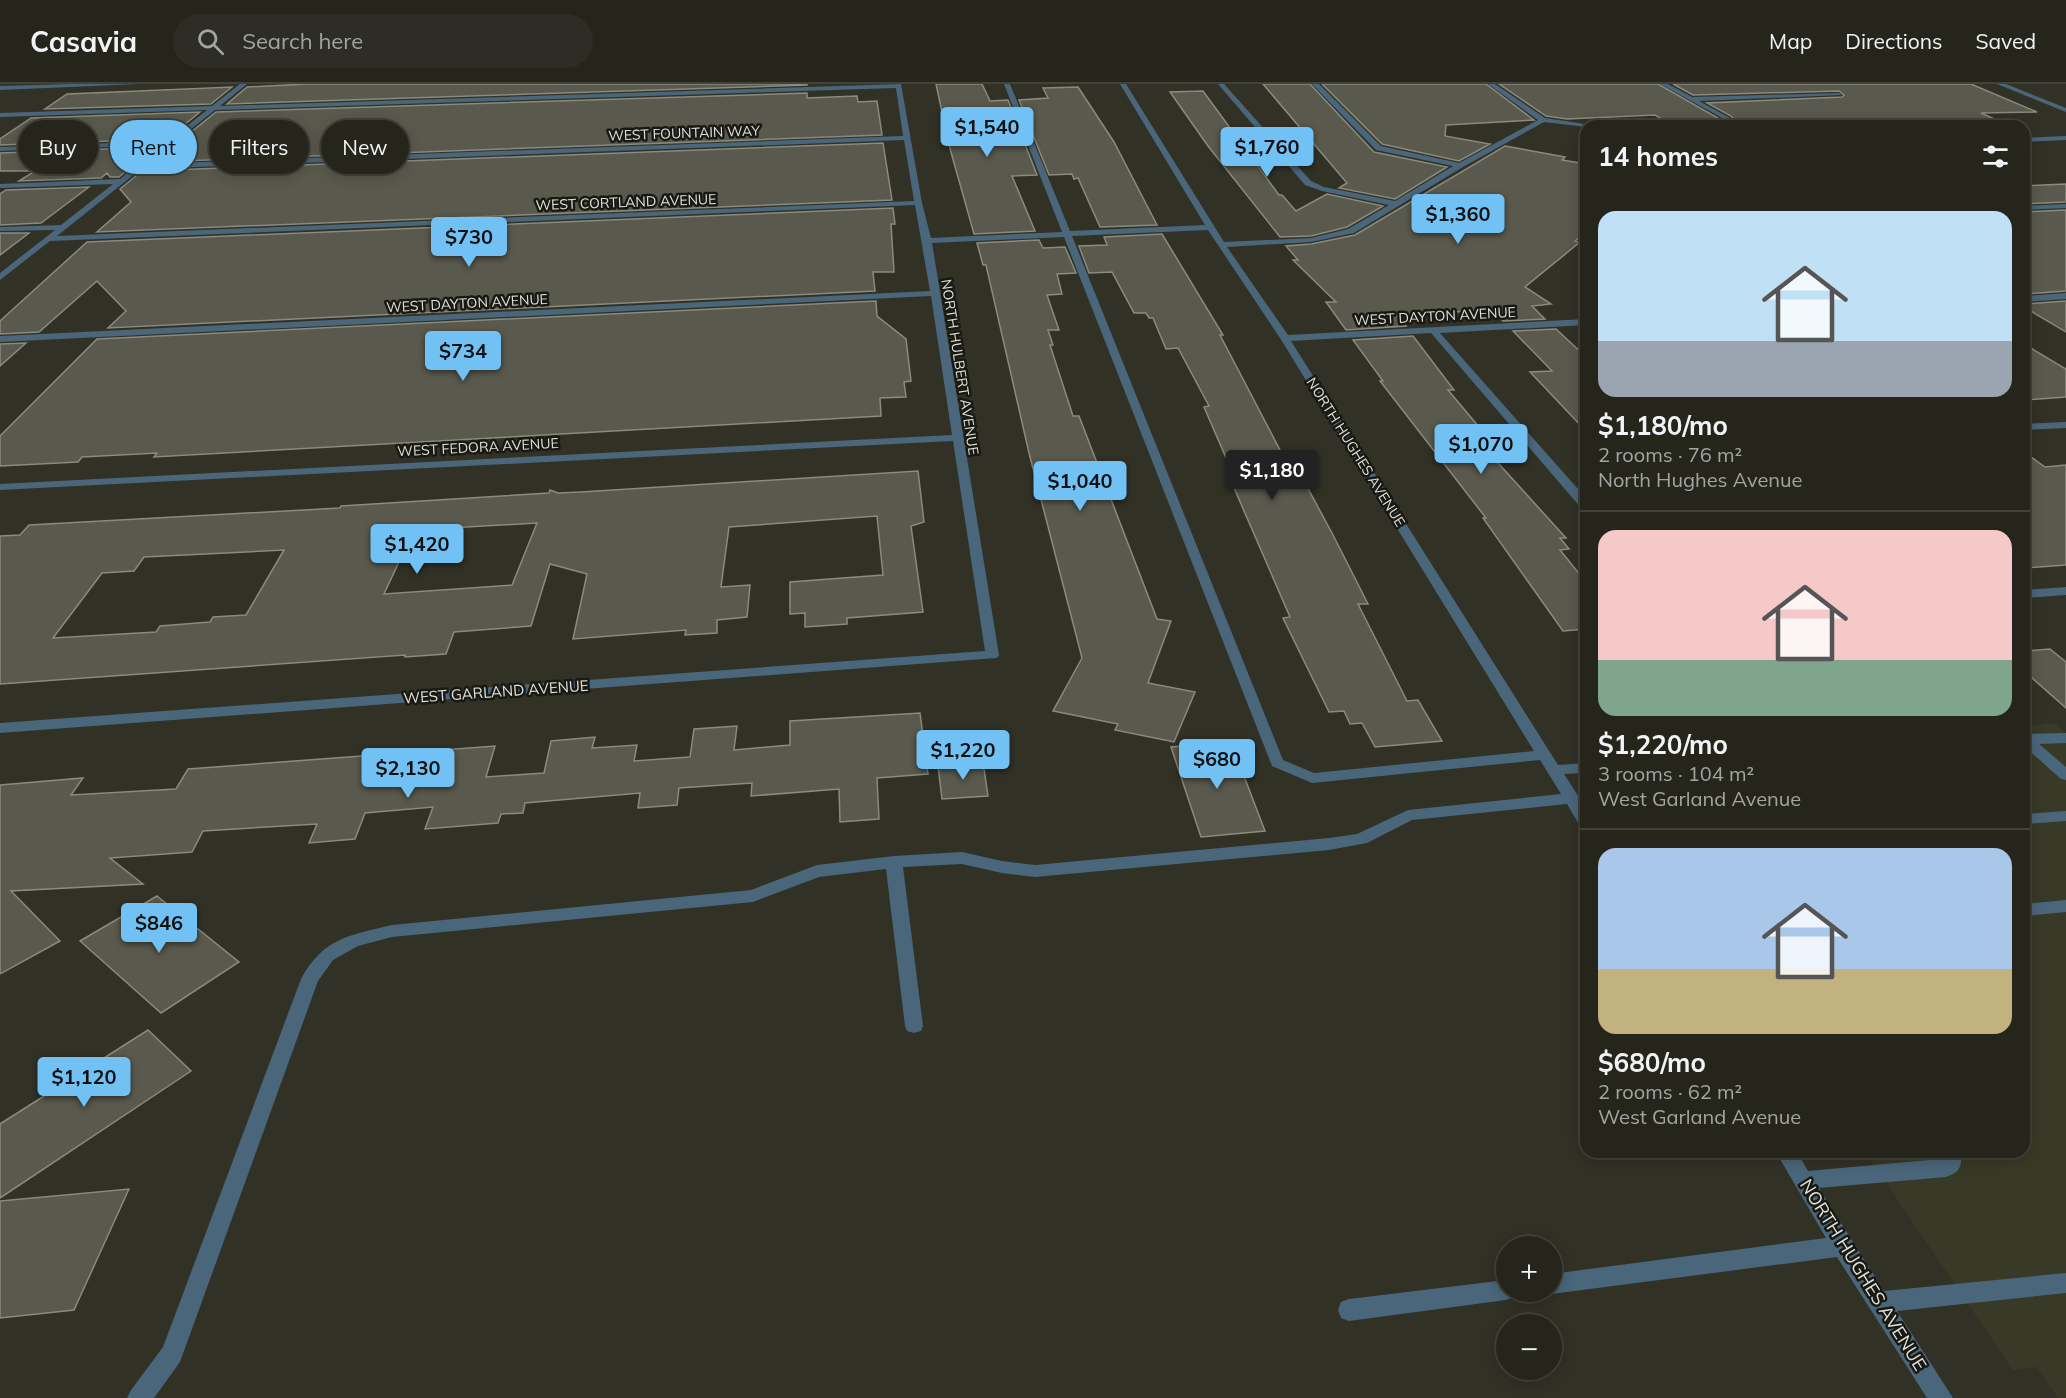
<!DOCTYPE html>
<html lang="en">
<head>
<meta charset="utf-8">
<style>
	:root { --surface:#25251c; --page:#2d2d25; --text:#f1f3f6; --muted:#a3a5a3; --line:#42423b; --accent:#71c1f5 }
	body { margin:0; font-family:Mulish,sans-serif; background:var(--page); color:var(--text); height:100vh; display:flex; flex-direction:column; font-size:22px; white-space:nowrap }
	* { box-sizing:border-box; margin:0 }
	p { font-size:20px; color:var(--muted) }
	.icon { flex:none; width:33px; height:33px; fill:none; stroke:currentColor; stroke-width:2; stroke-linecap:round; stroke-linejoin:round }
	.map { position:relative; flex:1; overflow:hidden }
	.drawer { position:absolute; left:1580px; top:36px; width:450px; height:1038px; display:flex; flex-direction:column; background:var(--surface); border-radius:18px; box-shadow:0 3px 15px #0003,0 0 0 2px var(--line) }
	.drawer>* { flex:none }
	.guide { position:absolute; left:18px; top:36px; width:570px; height:54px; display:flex; gap:12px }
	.buttons { position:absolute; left:1496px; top:1152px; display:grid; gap:12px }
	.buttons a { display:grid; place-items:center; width:66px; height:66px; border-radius:50%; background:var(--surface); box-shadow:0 3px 15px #0003,0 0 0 2px var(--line); font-size:30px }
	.price { position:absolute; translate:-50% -51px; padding:0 14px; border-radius:6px; background:var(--accent); color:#111; font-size:20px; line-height:39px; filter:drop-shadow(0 2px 3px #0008) }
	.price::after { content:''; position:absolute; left:50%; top:36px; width:18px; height:14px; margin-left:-9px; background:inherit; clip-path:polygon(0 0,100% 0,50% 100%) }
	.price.on { background:#222; color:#fff }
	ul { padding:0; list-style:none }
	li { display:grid; align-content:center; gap:12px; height:318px; padding:0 18px }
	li+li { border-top:2px solid var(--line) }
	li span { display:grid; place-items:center; height:186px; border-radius:18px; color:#555 }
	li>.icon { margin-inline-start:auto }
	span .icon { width:108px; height:108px; fill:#fffc; stroke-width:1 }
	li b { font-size:26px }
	h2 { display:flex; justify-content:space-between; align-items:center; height:72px; padding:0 18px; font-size:26px }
	.tag { padding:0 21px; border-radius:27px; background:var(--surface); box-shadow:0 3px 15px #0003,0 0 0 2px var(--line); font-size:21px; line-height:54px }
	.tag.on { background:var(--accent); color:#111 }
	header { display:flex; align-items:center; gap:36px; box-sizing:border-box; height:84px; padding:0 30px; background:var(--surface); border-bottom:2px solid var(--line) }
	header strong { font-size:28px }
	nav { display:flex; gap:33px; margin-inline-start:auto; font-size:21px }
	.search { width:420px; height:54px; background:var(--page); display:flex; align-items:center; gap:15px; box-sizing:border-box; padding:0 21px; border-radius:33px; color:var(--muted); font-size:22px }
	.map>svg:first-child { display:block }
	.built { fill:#393927 }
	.building { fill:#59594d; stroke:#8a8a7d; stroke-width:1.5; fill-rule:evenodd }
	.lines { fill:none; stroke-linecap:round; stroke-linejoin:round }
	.minor { fill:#4a667a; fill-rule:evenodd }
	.labels { text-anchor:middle; stroke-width:5; stroke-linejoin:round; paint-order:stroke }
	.far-street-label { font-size:14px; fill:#e0e0d9; stroke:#191914 }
	.street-label { font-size:15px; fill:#e0e0d9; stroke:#191914 }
	.near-street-label { font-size:18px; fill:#e0e0d9; stroke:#191914 }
</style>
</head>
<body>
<header>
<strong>Casavia</strong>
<div class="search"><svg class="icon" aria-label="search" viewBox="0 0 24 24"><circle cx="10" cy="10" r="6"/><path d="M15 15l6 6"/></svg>Search here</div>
<nav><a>Map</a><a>Directions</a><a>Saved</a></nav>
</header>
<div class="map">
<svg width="2066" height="1314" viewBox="0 0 2066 1314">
	<rect width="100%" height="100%" fill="#313126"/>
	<path class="built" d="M2055 639 2066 649V1314H2058L2036 1283 2013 1286 1865 1068H2024V642Z"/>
	<path class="building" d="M307 0H807V1L227 20 247 3Z
		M936 0H982L990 17 1008 16 1037 91 1012 92 1035 147 974 150 949 61Z
		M1263 0H1310L1374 68 1447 83 1395 115 1339 104 1347 99Z
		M1322 0H1486L1534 36 1446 41 1445 52 1490 60 1459 77 1382 60Z
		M1499 0H1658L1725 38 1728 42H1678L1670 40 1655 31 1567 35 1546 32Z
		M1673 0H1971L2037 28 1981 29 2010 42H1740L1731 32 1707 19 1842 13 1844 11 1839 7 1693 11Z
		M232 3 211 20 45 25 67 10Z
		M1078 3 1114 58 1157 141 1100 143 1078 94 1074 95 1072 90 1049 91 1019 16 1048 14 1043 4Z
		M1203 7 1279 111H1282L1296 127 1327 110 1383 122 1347 143 1311 152 1280 153 1208 62 1170 8Z
		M807 9V14L857 12 858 18 877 17 882 51 154 78 216 28Z
		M200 28 167 55 0 61V55L31 34Z
		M883 59 892 116 97 148 131 118 120 105 142 87Z
		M1505 62 1565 73 1562 76 1586 80V148L1575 157 1580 158 1525 203 1551 220 1532 222 1545 235 1503 237 1492 226 1397 231 1406 242 1346 246 1326 218H1336L1293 176H1298L1286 162 1311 160 1355 151Z
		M155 63 119 93H110L107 89 101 94 19 97 35 87H0V69Z
		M2066 100V118L2024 120V102Z
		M89 103 41 139 0 141V110L6 106Z
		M893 124 895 140H891L894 188H873L875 207 108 244 126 227 97 197 39 248 0 250V237L87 158Z
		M2066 126V207L2024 210V128Z
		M0 149H29L0 171Z
		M1162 150 1223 251H1220L1291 387 1298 386 1332 449 1368 520H1358L1407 617 1418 616 1442 657 1375 663 1362 639 1350 640 1344 627 1329 628 1283 534 1290 533 1228 390H1233L1204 323 1209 322 1178 264 1166 265 1153 234H1149L1146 229H1134L1112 188 1089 189 1079 162 1107 161 1104 153Z
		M1039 156 1043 164 1065 163 1076 189 1057 190 1062 210 1047 211 1059 246H1048L1053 261H1050L1073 332H1079L1157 535 1171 537 1148 599 1195 608 1174 658 1115 646 1118 640 1053 627 1082 574 1029 369 986 181H983L977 159Z
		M876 217 877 232 906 255 911 297 904 298 906 313 880 314 881 332 154 373 157 369 82 373 78 378 0 382V352L97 255Z
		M2066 217V248L2024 223V220Z
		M1556 245 1586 273V347L1530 288 1552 287 1513 247Z
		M1413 252 1454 306H1448L1500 368 1489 369 1566 454H1560L1569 465 1560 466 1586 498V545L1563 547 1483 434H1486L1380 297H1383L1353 256Z
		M26 259 0 282V260Z
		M2024 260 2066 285V313L2024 316Z
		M2024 368 2045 383 2066 381V481L2024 484Z
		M918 387 924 438 911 442 923 528 847 534V540L805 543V529L790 530V498L883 491 877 432 729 443 721 503 750 501 747 533 717 536V549L685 551 686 546 573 555 587 490 550 480 531 542 454 548 446 570 405 573V571L0 600V452L20 451 29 441 340 424 341 422 549 409 550 406 558 409 581 408ZM537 439 512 501 384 510 414 446ZM284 466 246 531 213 533 210 538 160 542 156 548 53 554 102 489 134 487 144 473Z
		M2050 565 2066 578V624L2024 587V567Z
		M920 629 928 690 877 694 879 735 840 738 839 705 751 712 752 699 679 704 677 721 638 724 640 709 525 719 523 729 501 730 498 739 425 745 433 723 365 729 355 755 309 759 317 740 203 747 192 768 110 774 143 800 11 807 60 857 0 890V701L83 694 71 711 176 705 188 685 495 662 486 693 544 689 551 657 595 653 592 664 637 661 634 677 690 673 694 645 737 642 734 666 790 661V637Z
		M1231 658 1265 747 1201 753 1171 663Z
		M983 678 988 712 942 715 938 682Z
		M157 812 239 878 161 929 80 857Z
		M148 946 191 987 0 1114V1040Z
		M129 1105 74 1226 0 1234V1117Z"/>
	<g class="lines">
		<path class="minor" d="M72 0H139L0 6V2Z
			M240 0H247L220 22 901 0 922 119 931 154 1062 148 1004 0H1010L1070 147 1205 141 1120 0H1126L1224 158 1311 154 1348 145 1389 121 1322 107 1305 101 1218 0H1224L1311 97 1324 103 1395 117 1453 82 1376 66 1312 0H1319L1381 62 1459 79 1538 36 1488 0H1495L1545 34 1592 41 1586 43 1544 38 1463 83 1354 149 1311 158 1227 163 1288 251 1586 235V241L1440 249 1586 414V425H1582L1431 249 1291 257 1558 681 1586 679V689L1564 690 1586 724V743L1580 742 1567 720 1412 736 1367 759 1329 766 1035 793 1002 789 962 780 903 783 923 942 921 947 914 949 907 947 905 942 886 785 819 793 753 818 392 853 358 862 333 876 318 897 180 1278 154 1314H127L131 1306 163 1263 301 895C323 854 350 851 392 841L751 806 817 781 894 772 962 768 1002 777 1035 781 1329 754 1357 750 1408 726 1561 710 1540 676 1312 699 1272 682 1064 153 932 159 999 571 997 574 0 649V639L985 567 953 357 0 406V400L952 351 931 212 0 258V252L930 207 915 121 50 157 0 196V189L55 146 0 147V143L61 141 113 100 0 104V100L120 95 162 61 0 67V63L168 57 207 26 0 33V29L212 22ZM896 4 903 52 147 80 215 26ZM904 56 914 117 57 152 141 85ZM1208 146 1280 254 1534 667 1314 689 1283 676 1072 152Z
			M1660 0H1668L1692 13 1839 9 1842 11 1699 17 1730 34 1738 42H1731L1726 36Z
			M1997 0H2006L2066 24V28Z
			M2066 52V56L2024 58V54Z
			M2066 120V124L2024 126V122Z
			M2066 209V215L2024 218V212Z
			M2066 338V344L2024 346V340Z
			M2066 503V511L2024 514V506Z
			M2066 649V659L2039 660 2066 683V696L2061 695 2024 662V650Z
			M2066 727V737L2024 740V730Z
			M2066 816V828L2024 832V820Z
			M1776 1068H1797L1808 1087 1941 1075 1940 1068H1960C1963 1082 1960 1088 1946 1093L1819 1104 1884 1207 2066 1189V1209L1897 1227 1953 1314H1927L1837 1173 1551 1210 1544 1208H1551V1190L1826 1154Z
			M1506 1196V1208H1517L1514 1213 1506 1216 1349 1237 1341 1234 1338 1226 1341 1218 1349 1215Z"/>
	</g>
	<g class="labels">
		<g class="far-street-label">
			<text transform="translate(684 49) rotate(-2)" y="5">WEST FOUNTAIN WAY</text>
			<text transform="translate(626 118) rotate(-2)" y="5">WEST CORTLAND AVENUE</text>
			<text transform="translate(467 219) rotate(-3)" y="5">WEST DAYTON AVENUE</text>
			<text transform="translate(1435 232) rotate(-3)" y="5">WEST DAYTON AVENUE</text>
			<text transform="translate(960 283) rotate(81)" y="5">NORTH HULBERT AVENUE</text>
			<text transform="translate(478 363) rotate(-3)" y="5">WEST FEDORA AVENUE</text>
			<text transform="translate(1356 368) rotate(58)" y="5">NORTH HUGHES AVENUE</text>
		</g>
		<g class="street-label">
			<text transform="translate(496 608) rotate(-4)" y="5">WEST GARLAND AVENUE</text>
		</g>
		<g class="near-street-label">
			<text transform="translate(1863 1191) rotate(58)" y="6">NORTH HUGHES AVENUE</text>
		</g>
	</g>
</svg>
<div class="buttons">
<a>+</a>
<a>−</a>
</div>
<b class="price" style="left:987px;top:74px">$1,540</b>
<b class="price" style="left:1267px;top:94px">$1,760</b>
<b class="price" style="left:1458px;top:161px">$1,360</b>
<b class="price" style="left:469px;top:184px">$730</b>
<b class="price" style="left:463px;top:298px">$734</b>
<b class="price" style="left:1481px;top:391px">$1,070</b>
<b class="price on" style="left:1272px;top:417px">$1,180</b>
<b class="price" style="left:1080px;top:428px">$1,040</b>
<b class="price" style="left:417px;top:491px">$1,420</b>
<b class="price" style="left:963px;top:697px">$1,220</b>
<b class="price" style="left:1217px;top:706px">$680</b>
<b class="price" style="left:408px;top:715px">$2,130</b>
<b class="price" style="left:159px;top:870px">$846</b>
<b class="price" style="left:84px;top:1024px">$1,120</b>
<div class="guide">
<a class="tag">Buy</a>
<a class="tag on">Rent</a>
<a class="tag">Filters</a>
<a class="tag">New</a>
</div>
<section class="drawer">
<h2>14 homes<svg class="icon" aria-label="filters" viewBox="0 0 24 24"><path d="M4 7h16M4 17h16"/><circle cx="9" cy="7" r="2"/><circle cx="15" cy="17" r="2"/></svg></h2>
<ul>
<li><span style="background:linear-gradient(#bfe0f5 70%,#9aa5b1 0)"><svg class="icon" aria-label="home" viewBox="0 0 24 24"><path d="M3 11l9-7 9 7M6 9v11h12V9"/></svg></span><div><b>$1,180/mo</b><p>2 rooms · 76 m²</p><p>North Hughes Avenue</p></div></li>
<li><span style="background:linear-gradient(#f6c9c9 70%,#7fa58c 0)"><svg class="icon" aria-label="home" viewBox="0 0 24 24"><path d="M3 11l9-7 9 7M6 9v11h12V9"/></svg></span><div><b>$1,220/mo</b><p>3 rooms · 104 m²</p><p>West Garland Avenue</p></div></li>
<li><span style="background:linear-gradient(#a9c7e8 65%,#c2b280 0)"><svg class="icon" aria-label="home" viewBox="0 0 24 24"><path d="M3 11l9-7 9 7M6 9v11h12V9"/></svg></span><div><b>$680/mo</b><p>2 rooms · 62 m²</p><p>West Garland Avenue</p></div></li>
</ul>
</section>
</div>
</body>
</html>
